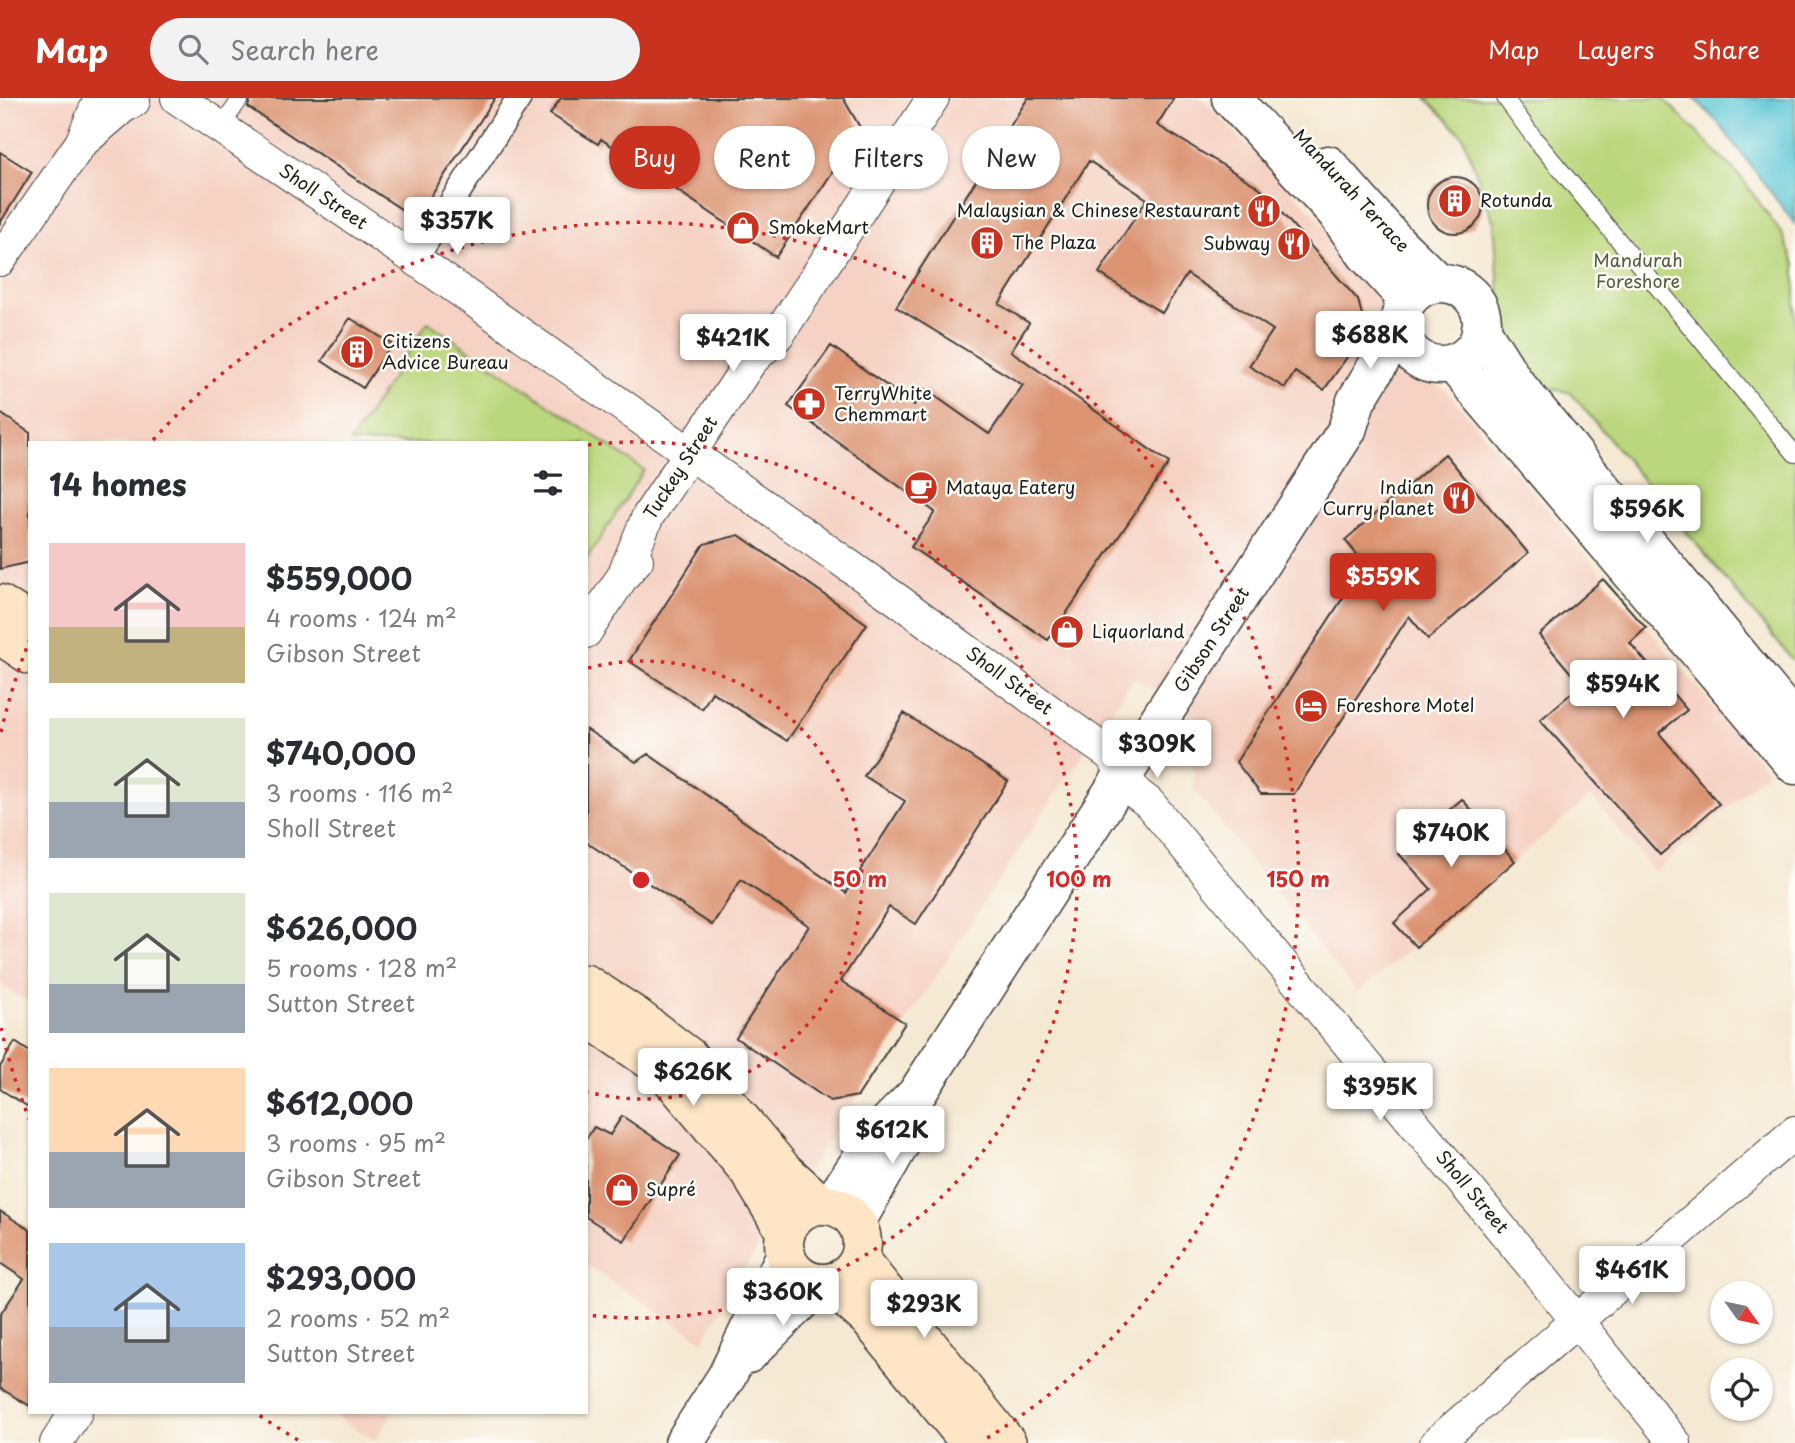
<!DOCTYPE html>
<html lang="en">
<head>
<meta charset="utf-8">
<style>
	:root { --surface:#fff; --page:#f2f2f3; --text:#2b2b33; --muted:#7c7c81; --accent:#c8321e }
	body { margin:0; font-family:"Playpen Sans",sans-serif; background:var(--page); color:var(--text); height:100vh; display:flex; flex-direction:column; font-size:26px; white-space:nowrap }
	* { box-sizing:border-box; margin:0 }
	p { font-size:23px; color:var(--muted) }
	.icon { flex:none; width:38px; height:38px; fill:none; stroke:currentColor; stroke-width:2; stroke-linecap:round; stroke-linejoin:round }
	.map { position:relative; flex:1; overflow:hidden }
	.details { position:absolute; left:28px; top:343px; width:560px; height:973px; display:flex; flex-direction:column; background:var(--surface); border-radius:0px; box-shadow:0 2px 5px #0004 }
	.details>* { flex:none }
	.banner { position:absolute; left:609px; top:28px; width:665px; height:63px; display:flex; gap:14px }
	.needle { width:46px; rotate:123deg }
	.fabs { position:absolute; left:1710px; top:1183px; display:grid; gap:14px }
	.fabs a { display:grid; place-items:center; width:63px; height:63px; border-radius:50%; background:var(--surface); box-shadow:0 2px 5px #0004; font-size:35px }
	.price { position:absolute; translate:-50% -60px; padding:0 16px; border-radius:7px; background:#fff; color:#222; font-size:23px; line-height:46px; filter:drop-shadow(0 2px 4px #0008) }
	.price::after { content:''; position:absolute; left:50%; top:42px; width:21px; height:16px; margin-left:-10px; background:inherit; clip-path:polygon(0 0,100% 0,50% 100%) }
	.price.active { background:var(--accent); color:#fff }
	ul { padding:0; list-style:none }
	li { display:flex; align-items:center; gap:21px; height:175px; padding:0 21px }
	li span { display:grid; place-items:center; flex:none; width:196px; height:140px; border-radius:0px; color:#555 }
	li>.icon { margin-inline-start:auto }
	span .icon { width:84px; height:84px; fill:#fffc; stroke-width:1 }
	li b { font-size:30px }
	h2 { display:flex; justify-content:space-between; align-items:center; height:84px; padding:0 21px; font-size:30px }
	.tag { padding:0 24px; border-radius:32px; background:var(--surface); box-shadow:0 2px 5px #0004; font-size:24px; line-height:63px }
	.tag.active { background:var(--accent); color:#fff }
	header { display:flex; align-items:center; gap:42px; box-sizing:border-box; height:98px; padding:0 35px; background:var(--accent); color:#fff }
	header strong { font-size:33px }
	nav { display:flex; gap:38px; margin-inline-start:auto; font-size:24px }
	.search { width:490px; height:63px; background:var(--page); display:flex; align-items:center; gap:18px; box-sizing:border-box; padding:0 24px; border-radius:38px; color:var(--muted); font-size:26px }
	.map>svg:first-child { display:block }
	.built { fill:#f5d2c3 }
	.green { fill:#bbd77d; stroke:#6c7a4c; stroke-width:2 }
	.water { fill:#5bc6d5; stroke:#3c7178; stroke-width:2 }
	.building { fill:#db9371 }
	.lines { fill:none; stroke-linecap:round; stroke-linejoin:round }
	.service-casing { stroke:#3d3b37; stroke-width:18 }
	.pedestrian-casing { stroke:#3d3b37; stroke-width:27 }
	.minor-casing { stroke:#3d3b37; stroke-width:34 }
	.tertiary-casing { stroke:#3d3b37; stroke-width:41 }
	.secondary-casing { stroke:#3d3b37; stroke-width:41 }
	.service { stroke:#fff; stroke-width:16 }
	.pedestrian { stroke:#fff; stroke-width:24 }
	.minor { stroke:#fff; stroke-width:32 }
	.tertiary { stroke:#fff; stroke-width:38 }
	.secondary { stroke:#fde5c5; stroke-width:38 }
	.ring { fill:none; stroke:#d62828; stroke-width:3.5; stroke-dasharray:3.5 7 }
	.labels { text-anchor:middle; stroke-width:5; stroke-linejoin:round; paint-order:stroke }
	.street-label { font-size:18px; fill:#1c1c1c; stroke:#fdfcf7 }
	.poi-label { font-size:18px; fill:#1c1c1c; stroke:#fdfcf7; text-anchor:start }
	.park-label { font-size:18px; fill:#545d3e; stroke:#fdfcf7 }
	.centre { fill:#d62828; stroke:#fdfcf7; stroke-width:3.5 }
	.ring-label { font-size:21px; text-anchor:middle; font-weight:bold; fill:#d62828; stroke:#fdfcf7; stroke-width:5; stroke-linejoin:round; paint-order:stroke }
</style>
</head>
<body>
<header>
<strong>Map</strong>
<div class="search"><svg class="icon" aria-label="search" viewBox="0 0 24 24"><circle cx="10" cy="10" r="6"/><path d="M15 15l6 6"/></svg>Search here</div>
<nav><a>Map</a><a>Layers</a><a>Share</a></nav>
</header>
<div class="map">
<svg width="1795" height="1345" viewBox="0 0 1795 1345">
	<rect width="100%" height="100%" fill="#fdfcf7"/>
	<filter id="ink" filterUnits="userSpaceOnUse"><feTurbulence type="fractalNoise" baseFrequency=".0143" numOctaves="2"/><feDisplacementMap in="SourceGraphic" scale="14" xChannelSelector="R" yChannelSelector="G"/><feConvolveMatrix kernelMatrix="1 2 1 2 8 2 1 2 1" color-interpolation-filters="sRGB"/></filter>
	<filter id="wash" filterUnits="userSpaceOnUse"><feTurbulence type="fractalNoise" baseFrequency=".00686" numOctaves="4" result="noise"/><feDisplacementMap in="SourceGraphic" scale="28" xChannelSelector="R" yChannelSelector="G"/><feGaussianBlur stdDeviation="1.57" result="paint"/><feColorMatrix in="noise" values="0 0 0 0 0 0 0 0 0 0 0 0 0 0 0 0 0 1.4 0 .05"/><feComposite in="paint" operator="in"/></filter>
	<g filter="url(#wash)">
		<rect width="100%" height="100%" fill="#f5e9d3"/>
		<path class="built" d="M0 0H1201L1392 196 1387 232 1389 255 1402 271 1446 292 1768 673 1655 774 1591 698 1357 895 1194 692 1192 652 1208 625 1134 580 1047 709 749 1163 703 1243 586 1167V345H30V905L0 886Z
			M329 1314H393L375 1342Z"/>
		<path class="green" d="M1426 0H1663L1741 79 1783 138 1795 167V565L1571 295 1525 284 1503 242 1494 125 1463 38Z
			M428 224 644 372 586 462V345H350Z"/>
		<path class="water" d="M1694 0H1795V126L1719 26Z"/>
		<g id="blocks">
			<path class="building" d="M251 0H495L416 121 248 9Z
				M561 0H843L861 31 776 159 601 41 598 46 550 16Z
				M1028 0H1174L1157 27 1260 90 1358 202 1366 232 1324 292 1295 274 1285 290 1249 268 1273 232 1187 176 1162 215 1099 175 1147 101 1089 63 999 206 1029 225 1011 253 1169 365 1048 542 911 449 935 414 788 308 831 248 914 307 925 291 989 336 1023 287 896 209Z
				M0 54 32 74 0 125Z
				M1427 107a28 28 0 1 1 56 0a28 28 0 1 1-56 0Z
				M350 220 392 246 363 290 322 263Z
				M0 315 30 335V464L0 471Z
				M1445 356 1528 455 1428 541 1409 518 1294 696H1261L1236 664 1365 466 1345 442Z
				M739 437 867 526 787 643 712 594 702 611 629 563 704 446Z
				M1603 481 1646 530 1630 545 1687 612 1659 635 1719 706 1660 757 1540 622 1581 587 1539 537Z
				M904 615 1008 683 916 826 889 809 841 883 905 925 858 998 830 1003 736 940 809 828 741 782 712 827 586 744V631L636 664 648 656 846 795 905 703 864 678Z
				M1462 701 1515 763 1416 849 1394 825 1431 791 1399 756Z
				M15 944 30 954V1010L0 991V969Z
				M622 1018 680 1057 624 1143 586 1119V1041L594 1029 610 1037Z
				M0 1113 30 1132V1308L0 1290V1217L24 1181 0 1165Z"/>
		</g>
	</g>
	<g filter="url(#ink)">
		<use href="#blocks" fill-opacity="0" stroke="#3d3b37" stroke-width="2"/>
		<g class="lines">
			<g class="service-casing">
				<path id="service" d="M1505 0 1535 41 1795 356
					M221 29 241 0"/>
			</g>
			<g class="pedestrian-casing">
				<path id="pedestrian" d="M415 161 519 0"/>
			</g>
			<g class="minor-casing">
				<path id="minor" d="M177 0 415 161 899 503 1081 636 1112 658 1136 695 1149 705 1544 1182 1675 1345
					M87 40 123 9 134 3
					M0 162 81 45 100 0
					M623 478 648 418 751 263 778 237 933 0
					M586 534 623 478 637 462
					M56 1345 76 1314
					M1436 1345 1795 1034"/>
			</g>
			<g class="tertiary-casing">
				<path id="tertiary" d="M1231 0 1336 114 1366 156 1408 202
					M1328 67 1397 145 1438 185
					M1400 226a41 41 0 1 1 82 0a41 41 0 1 1-82 0Z
					M1481 232 1514 284 1795 625
					M1453 265 1795 667
					M831 1107 880 1033 916 997 1347 332 1356 303 1400 230
					M856 1124 900 1046
					M748 1256 819 1185
					M684 1345 727 1278 786 1156"/>
			</g>
			<g class="secondary-casing">
				<path id="secondary" d="M0 506 30 525
					M0 537 30 557
					M586 886 635 918 689 959 782 1071 822 1107
					M586 918 659 968 669 978 748 1072 786 1135
					M784 1146a39 39 0 1 1 78 0a39 39 0 1 1-78 0Z
					M859 1161 1007 1345
					M829 1186 868 1220 970 1345"/>
			</g>
			<use href="#service" class="service"/>
			<use href="#pedestrian" class="pedestrian"/>
			<use href="#minor" class="minor"/>
			<use href="#tertiary" class="tertiary"/>
			<use href="#secondary" class="secondary"/>
		</g>
	</g>
	<g class="ring">
		<path d="M588 570A219 219 0 1 1 588 994"/>
		<path d="M588 347A438 438 0 1 1 588 1217"/>
		<path d="M298 1342A657 657 0 0 1 259 1317M30 1023A657 657 0 0 1 1 930M1 634A657 657 0 0 1 30 541M153 342A657 657 0 1 1 984 1342"/>
	</g>
	<defs>
		<g id="building-disc" transform="scale(1.75)"><circle r="9.5" fill="#c8321e" stroke="#fdfcf7"/><path d="M-4-6H4V6H1V3H-1V6H-4ZM-2.5-4.3h1.7v1.8h-1.7ZM.8-4.3h1.7v1.8H.8ZM-2.5-1h1.7V.8h-1.7ZM.8-1h1.7V.8H.8Z" fill="#fff"/></g>
		<g id="restaurant-disc" transform="scale(1.75)"><circle r="9.5" fill="#c8321e" stroke="#fdfcf7"/><path d="M-5-6h1v4h1v-4h1v4h1v-4h1v5L-1.5 .5V6h-2V.5L-5-1ZM5-6V6H3V1.5H1.5Q1.5-4 5-6Z" fill="#fff"/></g>
		<g id="shop-disc" transform="scale(1.75)"><circle r="9.5" fill="#c8321e" stroke="#fdfcf7"/><path d="M-5-2.5h2.3a2.7 3.5 0 0 1 5.4 0H5L5.5 6h-11ZM-1.5-2.5h3a1.5 2.3 0 0 0-3 0Z" fill="#fff"/></g>
		<g id="pharmacy-disc" transform="scale(1.75)"><circle r="9.5" fill="#c8321e" stroke="#fdfcf7"/><path d="M-2-6h4v4h4v4h-4v4h-4v-4h-4v-4h4Z" fill="#fff"/></g>
		<g id="cafe-disc" transform="scale(1.75)"><circle r="9.5" fill="#c8321e" stroke="#fdfcf7"/><path d="M-5.5-4.5H6V0H3Q3 3.5 0 3.5H-2.5Q-5.5 3.5-5.5 0ZM3-3.2v2h1.7v-2ZM-6 4.5H4V6H-6Z" fill="#fff"/></g>
		<g id="hotel-disc" transform="scale(1.75)"><circle r="9.5" fill="#c8321e" stroke="#fdfcf7"/><path d="M-6-4.5h1.5V1H6V5H4.5V3h-9V5H-6ZM-4 0a1.8 1.8 0 1 1 3.6 0ZM.5 0V-2.5h3Q6-2.5 6 0Z" fill="#fff"/></g>
	</defs>
	<g fill-rule="evenodd">
		<use href="#building-disc" x="1455" y="103"/>
		<use href="#restaurant-disc" x="1264" y="113"/>
		<use href="#shop-disc" x="743" y="130"/>
		<use href="#building-disc" x="987" y="145"/>
		<use href="#restaurant-disc" x="1294" y="146"/>
		<use href="#building-disc" x="357" y="254"/>
		<use href="#pharmacy-disc" x="809" y="306"/>
		<use href="#cafe-disc" x="921" y="390"/>
		<use href="#restaurant-disc" x="1459" y="400"/>
		<use href="#shop-disc" x="1067" y="534"/>
		<use href="#hotel-disc" x="1311" y="608"/>
		<use href="#shop-disc" x="622" y="1092"/>
	</g>
	<g class="labels">
		<g class="street-label">
			<text transform="translate(1351 93) rotate(47)" y="6">Mandurah Terrace</text>
			<text transform="translate(323 99) rotate(34)" y="6">Sholl Street</text>
			<text transform="translate(681 370) rotate(-57)" y="6">Tuckey Street</text>
			<text transform="translate(1212 542) rotate(-57)" y="6">Gibson Street</text>
			<text transform="translate(1009 583) rotate(36)" y="6">Sholl Street</text>
			<text transform="translate(1472 1094) rotate(50)" y="6">Sholl Street</text>
		</g>
		<g class="poi-label">
			<text x="1480" y="109">Rotunda</text>
			<text x="1240" y="119" text-anchor="end">Malaysian &amp; Chinese Restaurant</text>
			<text x="768" y="136">SmokeMart</text>
			<text x="1012" y="151">The Plaza</text>
			<text x="1270" y="152" text-anchor="end">Subway</text>
			<text x="382" y="250">Citizens<tspan x="382" dy="21">Advice Bureau</tspan></text>
			<text x="834" y="302">TerryWhite<tspan x="834" dy="21">Chemmart</tspan></text>
			<text x="946" y="396">Mataya Eatery</text>
			<text x="1434" y="396" text-anchor="end">Indian<tspan x="1434" dy="21">Curry planet</tspan></text>
			<text x="1092" y="540">Liquorland</text>
			<text x="1336" y="614">Foreshore Motel</text>
			<text x="646" y="1098">Supré</text>
		</g>
		<g class="park-label">
			<text x="1638" y="169">Mandurah<tspan x="1638" dy="21">Foreshore</tspan></text>
		</g>
	</g>
	<circle cx="641" cy="782" r="10" class="centre"/>
	<g class="ring-label">
		<text x="860" y="789">50 m</text>
		<text x="1079" y="789">100 m</text>
		<text x="1298" y="789">150 m</text>
	</g>
</svg>
<div class="fabs">
<a><svg class="needle" viewBox="-14 -14 28 28"><path d="M0-13l5 13h-10z" fill="#e53935"/><path d="M0 13l5-13h-10z" fill="#7c7c81"/></svg></a>
<a><svg class="icon" aria-label="locate" viewBox="0 0 24 24"><circle cx="12" cy="12" r="6"/><path d="M12 2v4M12 18v4M2 12h4M18 12h4"/></svg></a>
</div>
<b class="price" style="left:457px;top:159px">$357K</b>
<b class="price" style="left:1370px;top:273px">$688K</b>
<b class="price" style="left:733px;top:276px">$421K</b>
<b class="price" style="left:1647px;top:447px">$596K</b>
<b class="price active" style="left:1383px;top:515px">$559K</b>
<b class="price" style="left:1623px;top:622px">$594K</b>
<b class="price" style="left:1157px;top:682px">$309K</b>
<b class="price" style="left:1451px;top:771px">$740K</b>
<b class="price" style="left:693px;top:1010px">$626K</b>
<b class="price" style="left:1380px;top:1025px">$395K</b>
<b class="price" style="left:892px;top:1068px">$612K</b>
<b class="price" style="left:1632px;top:1208px">$461K</b>
<b class="price" style="left:783px;top:1230px">$360K</b>
<b class="price" style="left:924px;top:1242px">$293K</b>
<div class="banner">
<a class="tag active">Buy</a>
<a class="tag">Rent</a>
<a class="tag">Filters</a>
<a class="tag">New</a>
</div>
<section class="details">
<h2>14 homes<svg class="icon" aria-label="filters" viewBox="0 0 24 24"><path d="M4 7h16M4 17h16"/><circle cx="9" cy="7" r="2"/><circle cx="15" cy="17" r="2"/></svg></h2>
<ul>
<li><span style="background:linear-gradient(#f6c9c9 60%,#c2b280 0)"><svg class="icon" aria-label="home" viewBox="0 0 24 24"><path d="M3 11l9-7 9 7M6 9v11h12V9"/></svg></span><div><b>$559,000</b><p>4 rooms · 124 m²</p><p>Gibson Street</p></div></li>
<li><span style="background:linear-gradient(#dfe7d0 60%,#9aa5b1 0)"><svg class="icon" aria-label="home" viewBox="0 0 24 24"><path d="M3 11l9-7 9 7M6 9v11h12V9"/></svg></span><div><b>$740,000</b><p>3 rooms · 116 m²</p><p>Sholl Street</p></div></li>
<li><span style="background:linear-gradient(#dfe7d0 65%,#9aa5b1 0)"><svg class="icon" aria-label="home" viewBox="0 0 24 24"><path d="M3 11l9-7 9 7M6 9v11h12V9"/></svg></span><div><b>$626,000</b><p>5 rooms · 128 m²</p><p>Sutton Street</p></div></li>
<li><span style="background:linear-gradient(#ffd9b3 60%,#9aa5b1 0)"><svg class="icon" aria-label="home" viewBox="0 0 24 24"><path d="M3 11l9-7 9 7M6 9v11h12V9"/></svg></span><div><b>$612,000</b><p>3 rooms · 95 m²</p><p>Gibson Street</p></div></li>
<li><span style="background:linear-gradient(#a9c7e8 60%,#9aa5b1 0)"><svg class="icon" aria-label="home" viewBox="0 0 24 24"><path d="M3 11l9-7 9 7M6 9v11h12V9"/></svg></span><div><b>$293,000</b><p>2 rooms · 52 m²</p><p>Sutton Street</p></div></li>
</ul>
</section>
</div>
</body>
</html>
